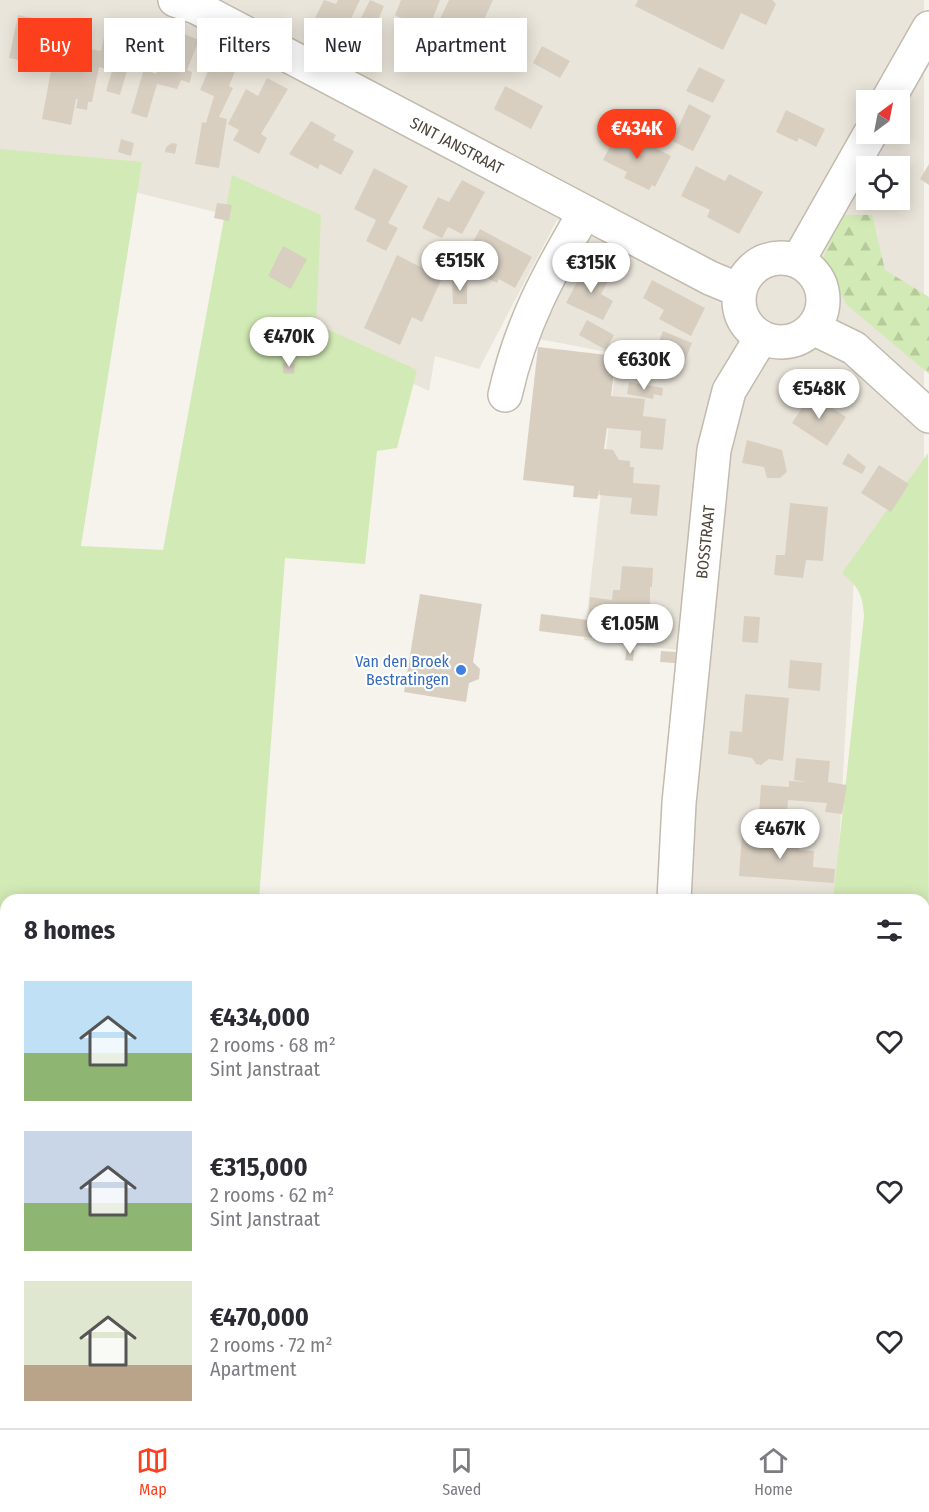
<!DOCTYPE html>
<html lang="en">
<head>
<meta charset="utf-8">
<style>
	:root { --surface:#fff; --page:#f7f7f7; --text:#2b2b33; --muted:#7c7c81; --line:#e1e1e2; --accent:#fc3f1d }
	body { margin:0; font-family:"Fira Sans Condensed",sans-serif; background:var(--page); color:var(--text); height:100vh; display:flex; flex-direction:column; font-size:22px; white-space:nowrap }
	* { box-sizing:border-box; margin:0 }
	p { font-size:20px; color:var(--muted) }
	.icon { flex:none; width:33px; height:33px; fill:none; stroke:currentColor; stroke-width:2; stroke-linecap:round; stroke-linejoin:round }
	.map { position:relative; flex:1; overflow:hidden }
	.details { position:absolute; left:0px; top:894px; width:930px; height:534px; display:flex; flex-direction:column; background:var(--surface); border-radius:18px 18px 0 0; box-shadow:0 3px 15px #0003 }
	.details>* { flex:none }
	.hud { position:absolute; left:18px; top:18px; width:600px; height:54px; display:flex; gap:12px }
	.needle { width:39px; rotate:32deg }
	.controls { position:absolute; left:856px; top:90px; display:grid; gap:12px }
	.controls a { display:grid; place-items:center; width:54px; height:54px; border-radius:0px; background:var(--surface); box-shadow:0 3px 15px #0003; font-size:30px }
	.price { position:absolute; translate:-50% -51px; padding:0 14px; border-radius:21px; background:#fff; color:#222; font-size:20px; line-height:39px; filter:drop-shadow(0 2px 3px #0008) }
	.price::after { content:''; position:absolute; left:50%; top:36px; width:18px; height:14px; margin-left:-9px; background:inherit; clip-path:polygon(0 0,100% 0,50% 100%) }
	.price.current { background:var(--accent); color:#fff }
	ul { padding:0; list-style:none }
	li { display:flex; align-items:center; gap:18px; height:150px; padding:0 24px }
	li span { display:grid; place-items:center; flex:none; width:168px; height:120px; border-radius:0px; color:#555 }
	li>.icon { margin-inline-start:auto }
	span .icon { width:72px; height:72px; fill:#fffc; stroke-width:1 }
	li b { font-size:26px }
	h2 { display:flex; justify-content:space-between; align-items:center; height:72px; padding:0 24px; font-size:26px }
	.chip { padding:0 21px; border-radius:0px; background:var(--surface); box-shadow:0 3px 15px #0003; font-size:21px; line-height:54px }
	.chip.current { background:var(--accent); color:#fff }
	.dock { display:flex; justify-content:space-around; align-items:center; height:84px; border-top:2px solid var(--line); background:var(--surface); font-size:16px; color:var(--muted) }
	.dock a { display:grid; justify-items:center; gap:3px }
	.dock .current { color:var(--accent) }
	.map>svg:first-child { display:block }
	.residential { fill:#eae5da; fill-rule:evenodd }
	.green { fill:#d2eab5 }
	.forest { fill:url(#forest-firs) }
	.building { fill:#d8cfc1 }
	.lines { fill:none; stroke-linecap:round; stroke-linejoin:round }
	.minor-casing { stroke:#c2bbae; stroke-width:36 }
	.minor { stroke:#fff; stroke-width:33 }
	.shop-dot { fill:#3f7fe0; stroke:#fff; stroke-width:2 }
	.labels { text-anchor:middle; stroke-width:4.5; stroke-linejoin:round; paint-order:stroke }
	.street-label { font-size:16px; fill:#4b4439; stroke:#fff }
	.shop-label { font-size:16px; fill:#366cbe; stroke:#fff; text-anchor:end }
</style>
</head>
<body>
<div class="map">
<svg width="929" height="1428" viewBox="0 0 929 1428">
	<defs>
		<pattern id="forest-firs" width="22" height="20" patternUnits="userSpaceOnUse" patternTransform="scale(1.5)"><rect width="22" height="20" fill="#d2eab5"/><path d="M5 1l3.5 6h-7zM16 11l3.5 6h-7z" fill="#b6ca9c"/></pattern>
	</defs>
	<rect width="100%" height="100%" fill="#f6f3ec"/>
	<path class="residential" d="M0 0H924V468L854 579 836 900H658L679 650 584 640 617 354 539 339 586 238 557 220 479 369 435 356 429 391 309 336 301 233 0 159ZM867 100H900V134H867ZM867 166H900V200H867Z
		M924 1063H929V1247H924Z"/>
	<path class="green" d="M0 149 142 162 81 546 163 550 232 175 321 215 316 324 417 370 397 448 377 451 365 564 285 558 259 900H6V1422H426V1428H0Z
		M928 453 929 1073H924V900H833L864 616C863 595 858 586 842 573Z
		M924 1236H929V1428H674V1422H924Z"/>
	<path class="forest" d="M841 215H872L885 270 929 297V374L847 305 822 261Z"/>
	<path class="building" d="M324 0 336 4 338 0H360L344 33 315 18Z
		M370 0 384 6 370 40 354 32Z
		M401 0H440L427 33 395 15Z
		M449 0H493L462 67 434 54 438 47 434 32Z
		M638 0H772L776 4 766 25 741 13 723 50 635 6Z
		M18 15 52 22 42 65 9 58Z
		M171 29 199 40 187 70 192 72 190 83 181 80 177 89 157 84 147 118 131 113 144 69 156 74 162 59 159 58Z
		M511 31 525 38 510 66 496 58Z
		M104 37 134 46 120 95 106 91 112 71 99 67 92 102H88L87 110 76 108 78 99H76L71 125 42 119 54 54 82 59 84 48 101 51Z
		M542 46 570 61 560 78 533 63Z
		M212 62 235 71 229 86 233 88 219 117 227 119 219 168 195 164 202 122 206 123 214 96 200 90Z
		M699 67 725 80 713 103 686 91Z
		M267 78 288 89 261 134 267 138 259 154 233 140 239 130 228 124 246 89 258 96Z
		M505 86 543 106 531 129 494 109Z
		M689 104 711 116 693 151 672 141Z
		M786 110 825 129 816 147 799 138 797 142 776 132Z
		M311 121 336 135 333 140 354 151 341 175 320 164 318 169 289 154Z
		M619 129 671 156 655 187 652 185 649 190 624 178 627 172 603 160Z
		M121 139 134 143 131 156 118 152Z
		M172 143 177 144 175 154 165 152 166 147Z
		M929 164V185L920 179Z
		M696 166 725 181 729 174 763 192 739 234 707 217 710 210 681 196Z
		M374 168 408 186 388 223 398 228 386 251 366 241 376 220 354 209Z
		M462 180 485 192 462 234 448 227 442 238 422 228 438 197 449 202Z
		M217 203 232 205 229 221 214 218Z
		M480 229 532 257 515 288 499 279 497 283 461 264Z
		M283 246 307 259 291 289 268 276Z
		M397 255 442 278 422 322 412 317 400 345 364 328Z
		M585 267 609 279 601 294 613 301 603 320 566 303Z
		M652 280 705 308 691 336 659 319 664 310 643 298Z
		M452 281H467V304H453Z
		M587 320 614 335 606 350 579 335Z
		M663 331 692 343 685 361 656 349Z
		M538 347 616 356 611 396 645 399 643 416 666 419 663 450 640 448 641 431 607 428 604 449 613 450 619 460 630 461V467H634L633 483 660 485 657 516 630 514 632 498 599 495 600 489 597 499 573 497 574 486 523 480Z
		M283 363 295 364 294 374 283 373Z
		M629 382 663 388 662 396 654 394 653 399 627 394Z
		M811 394 846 417 827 446 792 423Z
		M747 440 782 450 787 472 780 478H767L764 467 742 463Z
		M848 453 866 467 862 474 842 464Z
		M879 465 909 484 891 512 861 493Z
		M790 503 828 507 823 561 806 560 803 578 774 575 776 555H785Z
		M622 566 653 568 652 587H650V616L618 614V611H612L609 640 539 631 541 614 588 620 590 597 612 600 613 590H620Z
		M420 594 482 604 473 662 480 669 479 679 469 683 466 702 404 692Z
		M744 616 760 617 758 643 742 642Z
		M627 648 634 650 633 661 625 660Z
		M661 651 676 652 675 663 660 662Z
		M790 660 822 663 820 691 788 688Z
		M745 694 789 698 783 761 769 759 761 765 756 764 752 758 728 754 730 731 742 732Z
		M796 758 830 761 828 782 847 785 842 814 825 812 827 803 788 800 787 814 759 813 761 785 789 787V781L807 782 794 780Z
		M742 833 801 838 799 850 814 851 813 867 835 869 834 883 739 876Z
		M481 1422H607V1428H481Z"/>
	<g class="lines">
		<g class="minor-casing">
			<path id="minor" d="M175 0 196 7 710 278 739 290
				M888 100 929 28
				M739 300a42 42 0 1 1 84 0a42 42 0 1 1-84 0Z
				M798 261 870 134
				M813 328 854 348 929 416
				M505 395C521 324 548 275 585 212
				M674 900 679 803 714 450 729 391 761 338
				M664 1428V1422"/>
		</g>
		<use href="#minor" class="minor"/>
	</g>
	<circle class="shop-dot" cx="461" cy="670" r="6"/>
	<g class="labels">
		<g class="street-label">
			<text transform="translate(457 145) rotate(28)" y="6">SINT JANSTRAAT</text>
			<text transform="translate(705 542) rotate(-84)" y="6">BOSSTRAAT</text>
		</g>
		<g class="shop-label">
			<text x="449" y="667">Van den Broek<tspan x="449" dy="18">Bestratingen</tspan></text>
		</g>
	</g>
</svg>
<div class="controls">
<a><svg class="needle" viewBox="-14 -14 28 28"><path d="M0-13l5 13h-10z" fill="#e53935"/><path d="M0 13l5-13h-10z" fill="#7c7c81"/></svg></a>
<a><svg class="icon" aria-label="locate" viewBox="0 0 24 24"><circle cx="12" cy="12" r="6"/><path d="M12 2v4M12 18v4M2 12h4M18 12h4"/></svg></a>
</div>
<b class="price current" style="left:637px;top:160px">€434K</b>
<b class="price" style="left:460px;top:292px">€515K</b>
<b class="price" style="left:591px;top:294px">€315K</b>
<b class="price" style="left:289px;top:368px">€470K</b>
<b class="price" style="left:644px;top:391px">€630K</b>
<b class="price" style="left:819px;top:420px">€548K</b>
<b class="price" style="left:630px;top:655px">€1.05M</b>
<b class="price" style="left:780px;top:860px">€467K</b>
<div class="hud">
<a class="chip current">Buy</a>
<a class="chip">Rent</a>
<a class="chip">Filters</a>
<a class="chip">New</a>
<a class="chip">Apartment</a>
</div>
<section class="details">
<h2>8 homes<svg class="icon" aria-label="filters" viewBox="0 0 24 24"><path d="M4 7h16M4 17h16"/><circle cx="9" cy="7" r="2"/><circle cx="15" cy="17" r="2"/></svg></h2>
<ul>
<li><span style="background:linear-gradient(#bfe0f5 60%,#8fb573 0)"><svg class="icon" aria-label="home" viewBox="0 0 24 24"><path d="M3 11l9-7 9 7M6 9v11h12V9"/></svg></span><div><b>€434,000</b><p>2 rooms · 68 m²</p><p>Sint Janstraat</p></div><svg class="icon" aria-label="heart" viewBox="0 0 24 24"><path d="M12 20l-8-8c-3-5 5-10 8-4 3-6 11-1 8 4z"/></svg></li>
<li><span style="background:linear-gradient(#c9d6e8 60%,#8fb573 0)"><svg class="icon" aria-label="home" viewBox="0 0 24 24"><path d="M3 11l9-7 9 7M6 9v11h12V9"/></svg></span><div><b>€315,000</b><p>2 rooms · 62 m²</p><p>Sint Janstraat</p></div><svg class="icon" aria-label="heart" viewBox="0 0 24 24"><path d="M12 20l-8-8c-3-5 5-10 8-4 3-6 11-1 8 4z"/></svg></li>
<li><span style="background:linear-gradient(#dfe7d0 70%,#b9a48a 0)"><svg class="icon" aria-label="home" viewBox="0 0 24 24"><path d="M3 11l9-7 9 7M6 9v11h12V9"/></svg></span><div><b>€470,000</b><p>2 rooms · 72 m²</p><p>Apartment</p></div><svg class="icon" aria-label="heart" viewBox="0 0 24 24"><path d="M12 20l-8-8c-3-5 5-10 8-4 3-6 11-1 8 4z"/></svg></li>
</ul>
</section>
</div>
<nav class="dock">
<a class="current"><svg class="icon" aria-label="map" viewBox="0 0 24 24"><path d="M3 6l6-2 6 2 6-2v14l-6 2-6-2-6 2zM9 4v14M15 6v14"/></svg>Map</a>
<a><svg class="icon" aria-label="saved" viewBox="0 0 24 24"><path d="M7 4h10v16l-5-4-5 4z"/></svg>Saved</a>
<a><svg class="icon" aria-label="home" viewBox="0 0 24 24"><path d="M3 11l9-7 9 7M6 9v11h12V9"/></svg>Home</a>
</nav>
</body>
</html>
